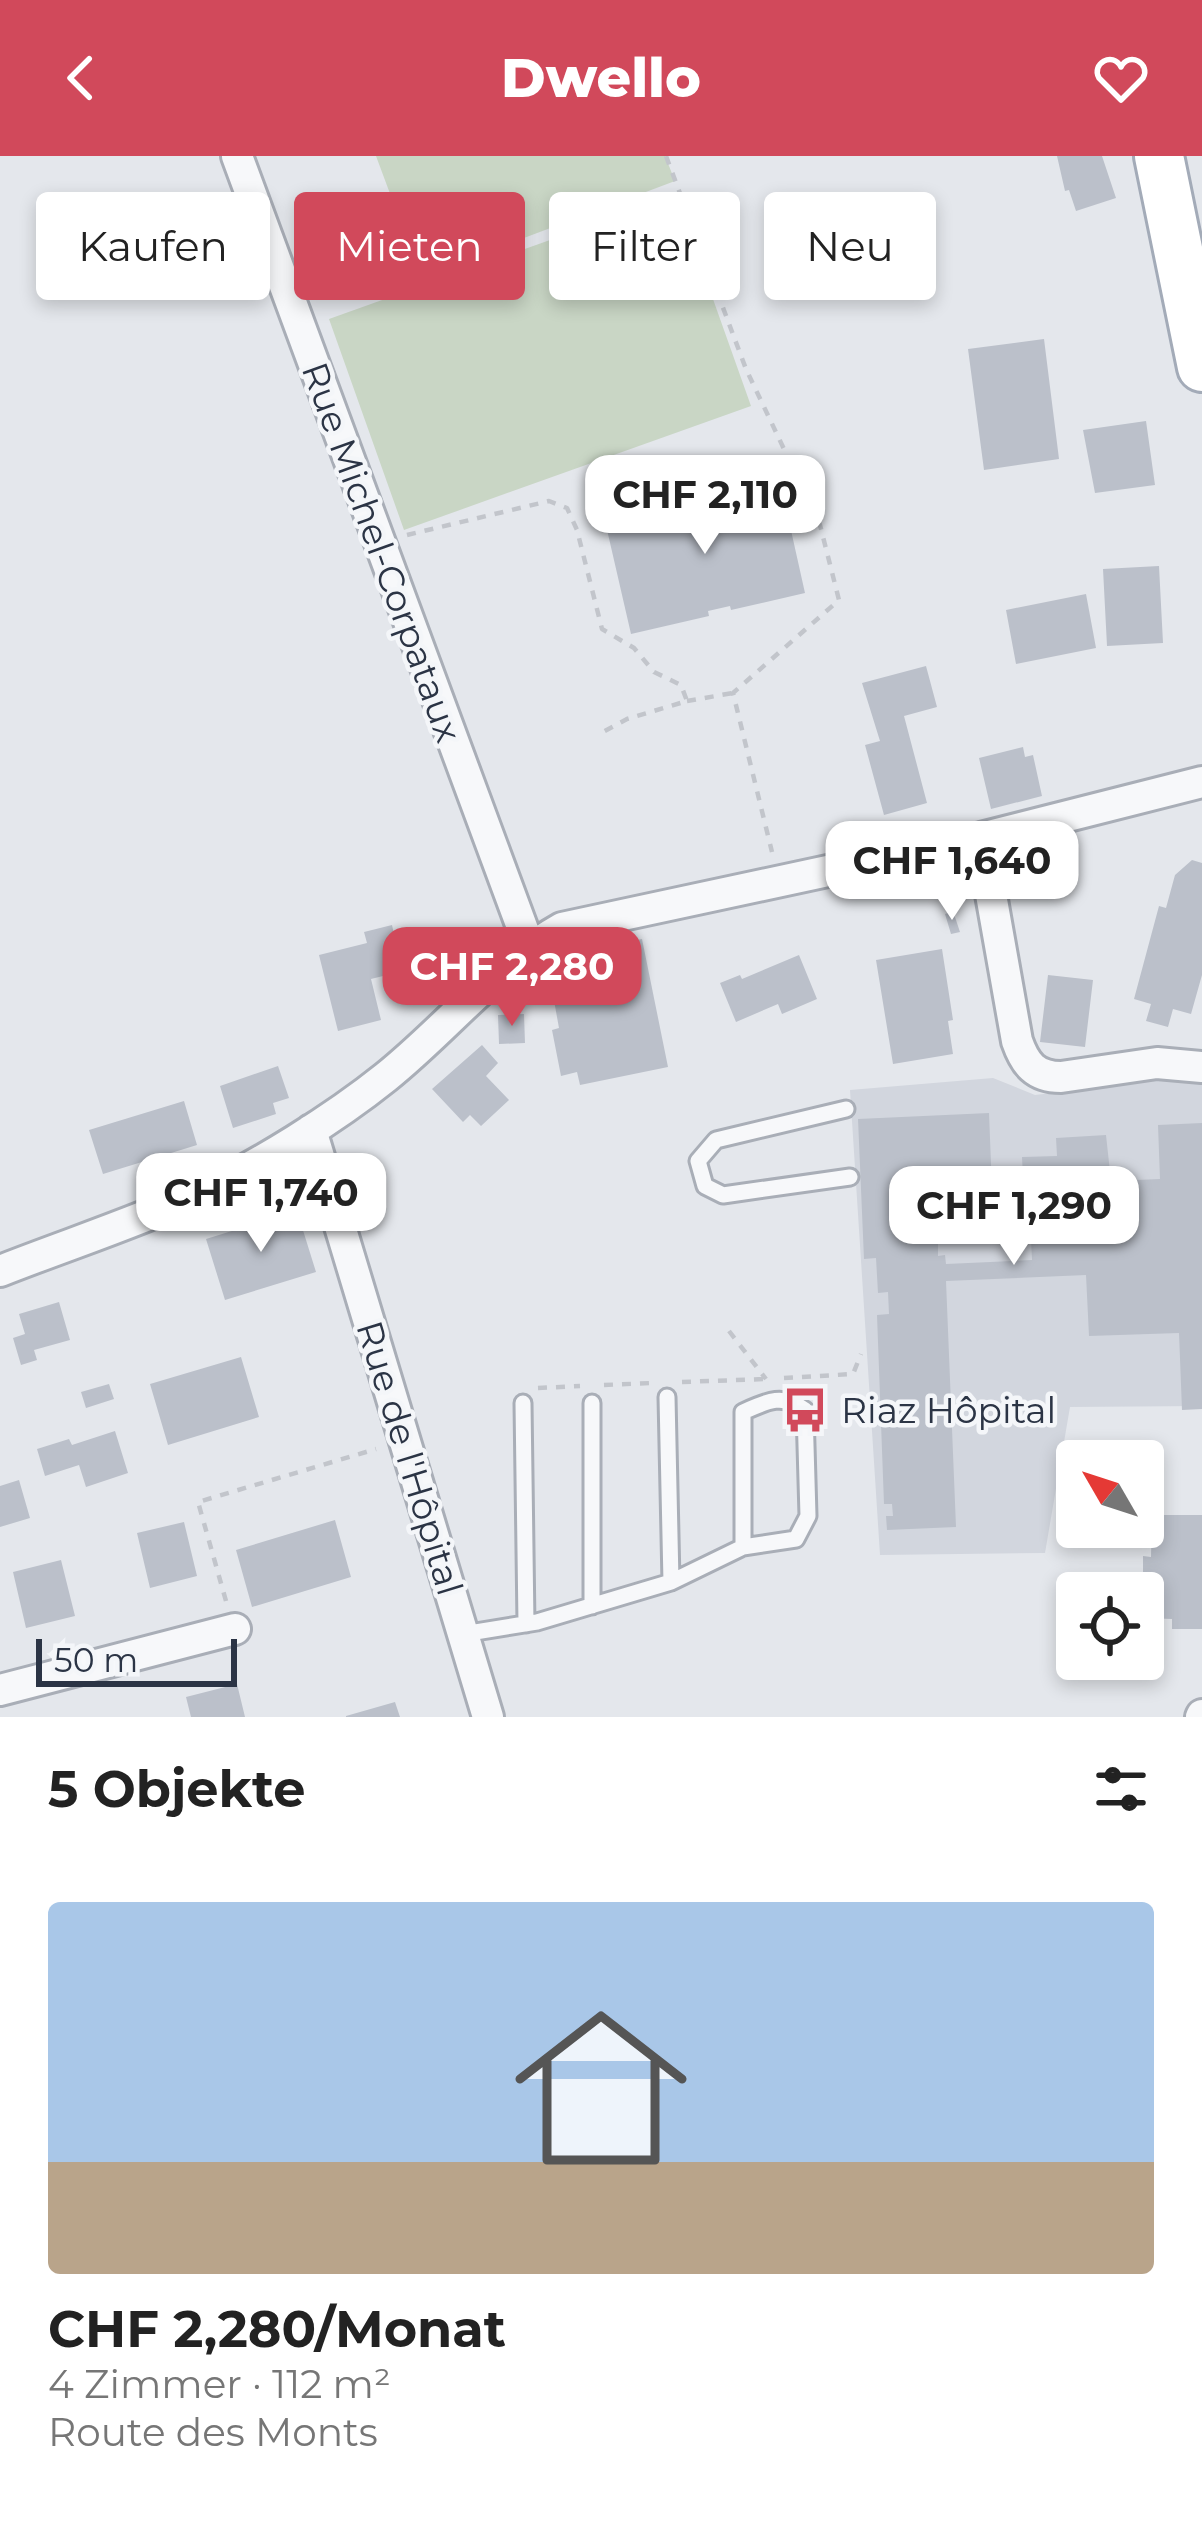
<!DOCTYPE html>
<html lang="de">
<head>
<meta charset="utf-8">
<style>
	:root { --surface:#fff; --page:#f2f2f2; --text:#222; --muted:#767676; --accent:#d1495b }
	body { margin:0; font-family:Montserrat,sans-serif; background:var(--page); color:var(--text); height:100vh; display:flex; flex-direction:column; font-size:45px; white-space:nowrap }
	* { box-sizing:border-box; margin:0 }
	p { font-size:39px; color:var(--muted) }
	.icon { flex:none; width:66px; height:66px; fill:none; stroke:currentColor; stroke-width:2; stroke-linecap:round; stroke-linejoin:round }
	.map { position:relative; height:1561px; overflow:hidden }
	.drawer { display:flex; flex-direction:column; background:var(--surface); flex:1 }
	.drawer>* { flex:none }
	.guide { position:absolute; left:36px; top:36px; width:1131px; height:108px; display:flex; gap:24px }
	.needle { width:78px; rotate:309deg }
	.buttons { position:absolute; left:1056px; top:1284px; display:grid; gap:24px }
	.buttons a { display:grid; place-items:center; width:108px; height:108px; border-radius:12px; background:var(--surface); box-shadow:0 6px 18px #0003; font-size:60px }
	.scale { position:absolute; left:36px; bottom:30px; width:201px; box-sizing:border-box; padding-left:12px; border:6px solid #2b3445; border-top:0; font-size:33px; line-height:42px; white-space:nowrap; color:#2b3445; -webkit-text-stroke:9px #f4f6f9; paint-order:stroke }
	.price { position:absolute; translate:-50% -102px; padding:0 27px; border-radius:24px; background:#fff; color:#222; font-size:39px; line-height:78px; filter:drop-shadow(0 3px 6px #0008) }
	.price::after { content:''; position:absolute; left:50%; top:72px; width:36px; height:27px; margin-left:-18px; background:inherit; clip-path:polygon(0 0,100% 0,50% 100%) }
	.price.active { background:var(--accent); color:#fff }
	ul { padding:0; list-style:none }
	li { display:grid; align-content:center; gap:24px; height:636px; padding:0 48px }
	li span { display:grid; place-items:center; height:372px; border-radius:12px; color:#555 }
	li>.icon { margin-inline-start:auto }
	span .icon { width:216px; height:216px; fill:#fffc; stroke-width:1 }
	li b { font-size:51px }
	h2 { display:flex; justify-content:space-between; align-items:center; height:144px; padding:0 48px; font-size:51px }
	.pill { padding:0 42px; border-radius:12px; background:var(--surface); box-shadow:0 6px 18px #0003; font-size:42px; line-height:108px }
	.pill.active { background:var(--accent); color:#fff }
	header { display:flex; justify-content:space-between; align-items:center; height:156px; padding:0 48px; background:var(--accent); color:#fff; font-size:54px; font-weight:800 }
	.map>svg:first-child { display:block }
	.built { fill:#d2d6de }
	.green { fill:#c9d6c5 }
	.building { fill:#bbc0ca }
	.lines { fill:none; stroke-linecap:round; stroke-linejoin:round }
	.service-casing { stroke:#a9aeb7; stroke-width:21 }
	.minor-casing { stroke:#a9aeb7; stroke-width:36 }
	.primary-casing { stroke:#a3abb8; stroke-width:54 }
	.path { stroke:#c2c5cb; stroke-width:4.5; stroke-dasharray:9 9; stroke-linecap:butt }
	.service { stroke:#f7f8fa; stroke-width:15 }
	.minor { stroke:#f7f8fa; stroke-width:30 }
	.primary { stroke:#fff; stroke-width:48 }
	.labels { text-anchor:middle; stroke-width:9; stroke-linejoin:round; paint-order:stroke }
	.street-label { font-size:36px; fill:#2b3445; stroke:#f4f6f9 }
	.poi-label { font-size:36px; fill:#2b3445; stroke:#f4f6f9; text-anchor:start }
</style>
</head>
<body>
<header><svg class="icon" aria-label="back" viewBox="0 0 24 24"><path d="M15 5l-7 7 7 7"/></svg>Dwello<svg class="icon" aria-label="heart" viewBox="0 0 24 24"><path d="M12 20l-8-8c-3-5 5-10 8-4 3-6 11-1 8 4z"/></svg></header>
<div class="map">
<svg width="1202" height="1561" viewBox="0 0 1202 1561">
	<rect width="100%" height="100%" fill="#e4e7ec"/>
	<path class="built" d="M1196 920 1202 923V1250L1070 1251 1045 1397 880 1399 850 934 993 922 1035 939Z"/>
	<path class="green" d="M376 0H665L675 25 421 121Z
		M676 39 751 250 404 374 329 163Z"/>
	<path class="building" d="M1057 0H1102L1116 42 1076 55 1069 34 1065 35Z
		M1044 183 1059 303 984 314 968 193Z
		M1146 265 1155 329 1095 337 1083 274Z
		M780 325 805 437 731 454 730 450 708 455 709 460 631 478 605 365Z
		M1159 410 1163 487 1107 490 1103 413Z
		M1086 438 1096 492 1016 508 1006 454Z
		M926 510 937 551 904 560 927 647 884 659 865 589 880 585 862 527Z
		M1023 591 1025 601 1033 599 1042 640 991 653 979 602Z
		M1192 704 1202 707V819L1191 858 1173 853 1168 871 1146 865 1151 848 1134 843 1159 750 1166 752 1175 719Z
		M953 755 960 776 951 778 945 758Z
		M392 769 395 783 415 778 422 803 386 812 387 819 371 823 381 864 338 875 319 799 367 787 364 776Z
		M642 783 668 911 580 929 577 916 561 920 552 874 559 872 551 828 562 826 557 800Z
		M942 793 953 864 948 865 953 898 893 908 876 804Z
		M799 799 817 843 782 858 778 848 736 866 720 827 740 819 742 823Z
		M1048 819 1093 824 1085 891 1040 886Z
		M524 858 525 887 499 888 498 859Z
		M482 889 498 907 486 920 509 944 481 970 470 959 463 966 432 933Z
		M278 910 289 942 273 947 276 958 233 972 220 930Z
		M184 945 197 989 103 1018 89 974Z
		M989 957 994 1084 938 1087V1100L945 1099 946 1108 1032 1104 1029 1040 1024 1041 1022 1001 1057 1000 1056 982 1106 979 1111 1025 1160 1023 1158 969 1202 967V1253L1182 1254 1179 1177 1089 1180 1086 1119 946 1125 956 1371 887 1374 886 1360H893L892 1348H884L877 1159 889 1158 888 1136 878 1137 876 1102 864 1103 858 963Z
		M297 1055 316 1116 225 1144 206 1083Z
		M59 1146 70 1184 34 1194 37 1204 21 1209 13 1182 25 1178 19 1158Z
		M241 1201 259 1261 168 1289 150 1228Z
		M109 1228 114 1243 86 1252 81 1236Z
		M115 1275 128 1317 86 1331 79 1309 45 1320 37 1293 69 1283 72 1289Z
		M19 1324 30 1362 0 1371V1330Z
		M1152 1359H1202V1473H1172V1463L1145 1462V1432H1152V1420H1143V1400L1151 1401Z
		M335 1364 351 1421 252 1451 236 1394Z
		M184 1366 197 1420 150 1432 137 1377Z
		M61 1404 75 1460 26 1472 13 1416Z
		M237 1528 245 1561H191L186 1541Z
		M395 1546 400 1561H346V1560Z"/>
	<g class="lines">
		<g class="service-casing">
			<path id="service" d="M846 953 716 984 698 1005 705 1030 723 1039 850 1021
				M667 1241 671 1426
				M523 1247 526 1468
				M592 1247V1450
				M463 1478 537 1466 671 1426 743 1391 796 1383 808 1360 805 1254C783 1237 767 1245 743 1256V1391"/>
		</g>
		<g class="minor-casing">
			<path id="minor" d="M237 0 529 790
				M981 682 1017 885C1025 908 1035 921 1061 921L1157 907 1202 911
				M311 974 488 1561
				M0 1115C66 1089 134 1067 198 1038 258 1010 335 962 386 921 446 873 496 809 562 772L981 682 1202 626
				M0 1534 235 1473
				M1201 1561 1202 1559"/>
		</g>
		<g class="primary-casing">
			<path id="primary" d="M1159 0 1202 211"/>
		</g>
		<path class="path" d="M666 0 746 213 820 369 839 444 733 537 772 696
			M407 379 549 345 567 352 577 374 602 473 634 492 654 516 681 529 687 545 627 563 601 577
			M687 545 733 537
			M729 1175 766 1223
			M784 1222 853 1218 861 1198
			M682 1226 766 1223
			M604 1229 652 1227
			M538 1232 580 1230
			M226 1445 198 1346 376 1293"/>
		<use href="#service" class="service"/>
		<use href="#minor" class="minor"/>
		<use href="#primary" class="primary"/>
	</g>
	<defs>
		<g id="bus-bare" transform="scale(3.6)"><path d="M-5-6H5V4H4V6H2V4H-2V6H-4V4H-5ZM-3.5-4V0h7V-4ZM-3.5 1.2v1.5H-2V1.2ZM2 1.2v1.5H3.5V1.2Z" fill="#d1495b" stroke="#f4f6f9" stroke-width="2.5" paint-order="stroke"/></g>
	</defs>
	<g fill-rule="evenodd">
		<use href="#bus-bare" x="805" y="1254"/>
	</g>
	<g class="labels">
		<g class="street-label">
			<text transform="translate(382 396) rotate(70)" y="13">Rue Michel-Corpataux</text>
			<text transform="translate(410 1302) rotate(73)" y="13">Rue de l'Hôpital</text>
		</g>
		<g class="poi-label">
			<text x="841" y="1267">Riaz Hôpital</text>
		</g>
	</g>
</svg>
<div class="buttons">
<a><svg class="needle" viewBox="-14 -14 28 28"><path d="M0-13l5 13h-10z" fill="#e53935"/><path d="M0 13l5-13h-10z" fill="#767676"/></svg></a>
<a><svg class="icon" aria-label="locate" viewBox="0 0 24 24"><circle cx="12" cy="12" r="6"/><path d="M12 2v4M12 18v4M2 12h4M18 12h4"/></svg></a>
</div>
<div class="scale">50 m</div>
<b class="price" style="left:705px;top:401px">CHF 2,110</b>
<b class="price" style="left:952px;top:767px">CHF 1,640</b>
<b class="price active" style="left:512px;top:873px">CHF 2,280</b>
<b class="price" style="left:261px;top:1099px">CHF 1,740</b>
<b class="price" style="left:1014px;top:1112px">CHF 1,290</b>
<div class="guide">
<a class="pill">Kaufen</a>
<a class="pill active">Mieten</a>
<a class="pill">Filter</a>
<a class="pill">Neu</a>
</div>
</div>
<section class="drawer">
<h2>5 Objekte<svg class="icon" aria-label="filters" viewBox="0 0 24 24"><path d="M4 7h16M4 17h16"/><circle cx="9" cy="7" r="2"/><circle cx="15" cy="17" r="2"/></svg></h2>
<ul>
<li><span style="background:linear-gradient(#a9c7e8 70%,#b9a48a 0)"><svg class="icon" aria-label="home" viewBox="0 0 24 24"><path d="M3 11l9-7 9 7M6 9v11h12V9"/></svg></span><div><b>CHF 2,280/Monat</b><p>4 Zimmer · 112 m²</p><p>Route des Monts</p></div></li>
</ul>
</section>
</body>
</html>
